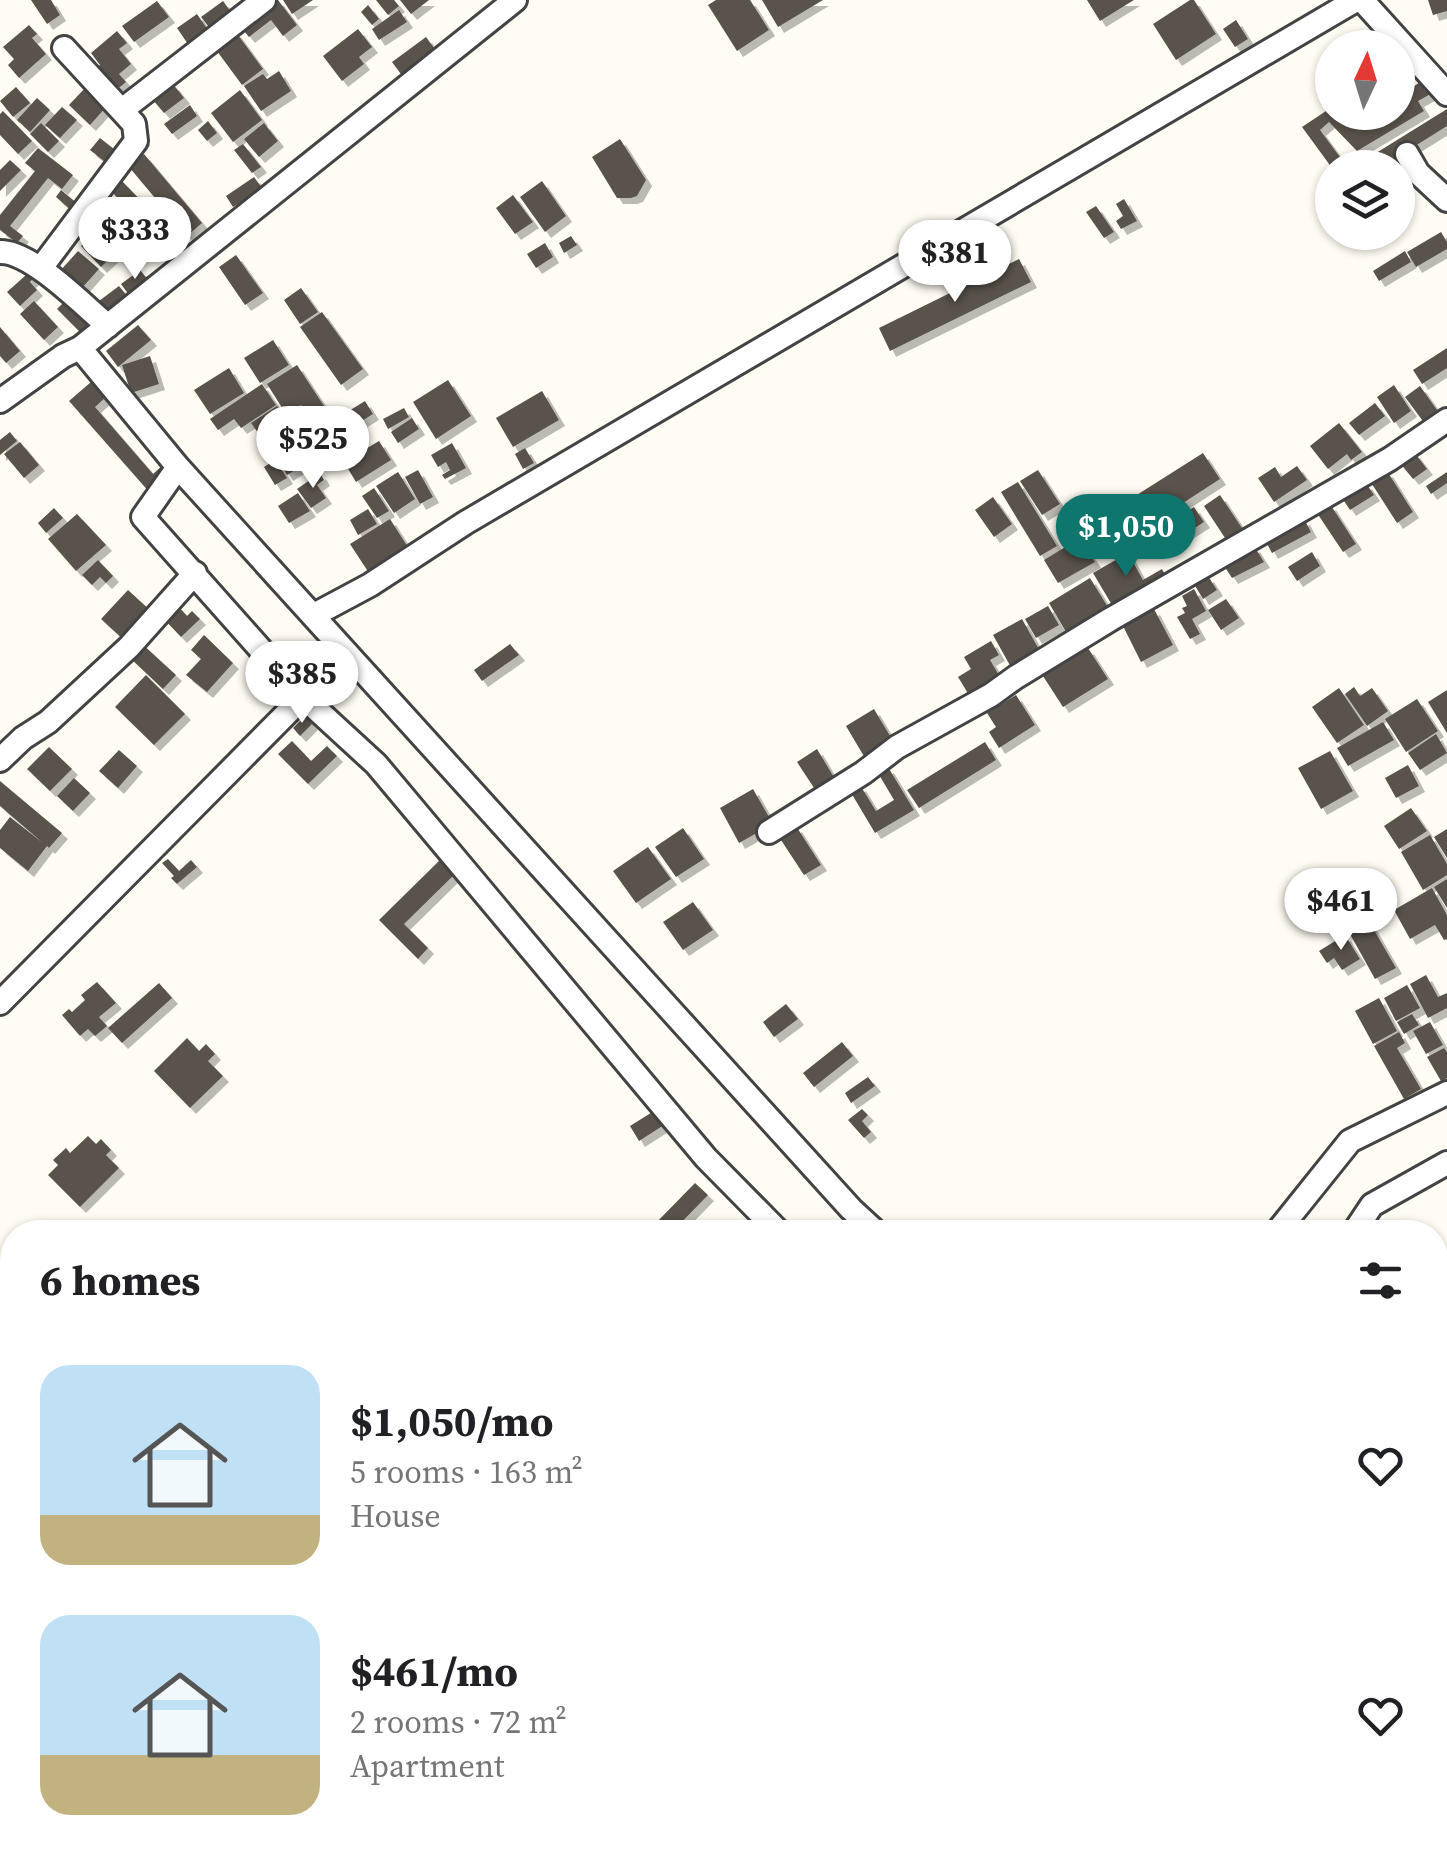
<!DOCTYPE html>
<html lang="en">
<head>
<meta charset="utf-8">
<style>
	:root { --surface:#fff; --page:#f6f6f6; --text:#202124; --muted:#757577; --accent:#0f766e }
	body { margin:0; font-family:"Source Serif 4",serif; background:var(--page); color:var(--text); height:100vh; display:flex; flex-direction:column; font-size:38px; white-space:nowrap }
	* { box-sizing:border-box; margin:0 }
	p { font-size:32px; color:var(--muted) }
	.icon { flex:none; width:55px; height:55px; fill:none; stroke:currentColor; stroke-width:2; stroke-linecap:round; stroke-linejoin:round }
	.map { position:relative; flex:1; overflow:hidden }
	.sheet { position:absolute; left:0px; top:1220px; width:1448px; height:642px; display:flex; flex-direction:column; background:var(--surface); border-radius:40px 40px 0 0; box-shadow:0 2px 8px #0004 }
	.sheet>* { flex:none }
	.needle { width:65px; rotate:4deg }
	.fabs { position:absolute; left:1315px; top:30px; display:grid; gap:20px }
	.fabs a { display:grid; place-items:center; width:100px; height:100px; border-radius:50%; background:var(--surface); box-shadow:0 2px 8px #0004; font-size:50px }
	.price { position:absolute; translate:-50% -85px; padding:0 22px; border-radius:35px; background:#fff; color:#222; font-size:32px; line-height:65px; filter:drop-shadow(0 2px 5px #0008) }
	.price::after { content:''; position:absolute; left:50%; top:60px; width:30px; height:22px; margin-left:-15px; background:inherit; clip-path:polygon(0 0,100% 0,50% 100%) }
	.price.selected { background:var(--accent); color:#fff }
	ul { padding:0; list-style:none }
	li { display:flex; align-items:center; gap:30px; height:250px; padding:0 40px }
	li span { display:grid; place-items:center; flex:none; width:280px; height:200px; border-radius:30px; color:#555 }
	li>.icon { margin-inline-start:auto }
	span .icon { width:120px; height:120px; fill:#fffc; stroke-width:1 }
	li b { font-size:42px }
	h2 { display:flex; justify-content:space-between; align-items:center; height:120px; padding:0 40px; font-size:42px }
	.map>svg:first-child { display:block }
	.building { fill:#5a524b; filter:url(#shadow) }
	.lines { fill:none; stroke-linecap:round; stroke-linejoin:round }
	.minor-casing { stroke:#434343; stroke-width:28 }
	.minor { stroke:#fff; stroke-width:22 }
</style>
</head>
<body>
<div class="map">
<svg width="1447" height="1861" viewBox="0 0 1447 1861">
	<defs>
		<filter id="shadow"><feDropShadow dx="6" dy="6" stdDeviation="0" flood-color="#0004"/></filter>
	</defs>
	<rect width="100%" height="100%" fill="#fffdf3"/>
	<path class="building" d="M31 0H51L60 15 47 24Z
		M272 0H278L297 25 283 36 271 20 249 37 239 25Z
		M283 0H313L292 14Z
		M376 0H394L399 6 388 15Z
		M400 0H429L411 14Z
		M716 0H750L769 30 737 51 708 5Z
		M762 0H823L778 27Z
		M1087 0H1134L1100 21Z
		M1190 0H1194L1216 34 1176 60 1153 24Z
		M1428 0H1447V11L1433 15Z
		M157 1 169 17 134 42 122 26Z
		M223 1 231 12 228 23 223 15 217 20 224 28 215 35 201 17Z
		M368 5 379 19 372 25 361 12Z
		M399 10 407 22 379 40 372 29Z
		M197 14 212 36 192 50 177 28Z
		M1236 20 1248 39 1235 47 1223 29Z
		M29 25 37 34 32 38 46 54 19 78 8 65 14 59 3 47Z
		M358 29 372 47 359 57 364 64 342 81 323 56Z
		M117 31 127 43 119 49 131 64 119 74 126 82 110 95 91 72 100 65 91 53Z
		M235 31 263 69 242 85 214 47Z
		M426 37 440 56 406 81 392 62Z
		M279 71 291 91 261 111 244 86 263 74 267 79Z
		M1427 78 1436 91 1418 101 1424 111 1357 151 1329 122 1320 130 1348 168H1332L1302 127 1332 107V112H1338L1348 125 1369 112H1398V96Z
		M173 84 184 98 164 113 153 100Z
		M16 87 30 103 13 117 0 101Z
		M86 87 107 106 90 125 69 105Z
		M240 90 262 120 233 142 211 113Z
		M37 98 50 110 30 132 17 120Z
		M190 105 197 116 172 134 164 124Z
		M62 107 77 120 60 138 45 125Z
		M1447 109V126L1380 168H1352Z
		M3 111 32 141 18 154 0 135V114Z
		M208 121 217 133 207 141 198 130Z
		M41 123 59 141 48 152 30 134Z
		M264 123 278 141 259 157 244 139Z
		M100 138 119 153 109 165 90 150Z
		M620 139 646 180 637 196 631 198H617L592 157Z
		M243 144 261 167 252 173 234 150Z
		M38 148 73 175 62 189 48 178 10 226 23 236 17 243 0 230V215L35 171 25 163Z
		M144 154 202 223 187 236 129 167Z
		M10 160 21 170 0 191V170Z
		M254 177 262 188 233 207 226 196Z
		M122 181 148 208 136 219 113 193Z
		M542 181 566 216 545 232 520 197Z
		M61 190 78 204 72 211 56 197Z
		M513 195 533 222 515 234 496 208Z
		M1124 199 1137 221 1121 229 1116 221 1123 216 1116 204Z
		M1096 206 1114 232 1104 238 1086 212Z
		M151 211 171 233 159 244 139 221Z
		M98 230 118 251 101 267 81 246Z
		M1441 232 1447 242V249L1416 267 1407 252Z
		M179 234 190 245 175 259 164 247Z
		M571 236 577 245 564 253 559 243Z
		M545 243 553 257 536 268 527 254Z
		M78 251 99 269 81 289 60 271Z
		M1405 251 1411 262 1379 281 1373 271Z
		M236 255 263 293 245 305 219 267Z
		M1019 259 1031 282 890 351 879 328Z
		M35 267 40 273 30 282 37 290 20 306 7 292Z
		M140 270 149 281 129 295 121 284Z
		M119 286 128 297 104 315 95 304Z
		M301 288 318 312 300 324 284 300Z
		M69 297 94 322 82 334 57 309Z
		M34 301 58 327 44 340 20 314Z
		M322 312 363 369 341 385 300 327Z
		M138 325 151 340 118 367 106 351Z
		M0 327 20 351 6 363 0 356Z
		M273 340 289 365 260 383 244 358Z
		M1447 348V368L1422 384 1413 370Z
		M150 356 159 384 131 393 122 365Z
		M297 365 326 409 310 419 301 405 286 414 267 384Z
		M229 368 244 393 210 414 194 390Z
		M448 380 471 416 436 439 413 402Z
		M91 382 105 398 95 407 153 474 164 464 170 472 151 494 69 401Z
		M262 384 276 405 241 428 234 419 218 430 210 419Z
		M1394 385 1411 411 1394 423 1377 397Z
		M1420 386 1442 417 1428 428 1405 397Z
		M542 391 559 420 513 447 496 418Z
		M365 401 373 414 336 437 328 424Z
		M1375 403 1385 416 1359 435 1349 423Z
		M277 406 292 427 266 444 251 423Z
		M404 408 409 417 388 429 383 419Z
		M412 418 419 429 398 443 391 432Z
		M1339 423 1362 452 1351 460 1347 454 1328 469 1310 446Z
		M10 432 17 441 0 455V440Z
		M315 436 325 452 287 475 277 458Z
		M379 441 391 460 356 482 344 462Z
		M20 442 39 465 24 478 4 454Z
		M452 443 466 468 445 479 442 475 450 470 446 462 438 467 431 455Z
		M525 448 534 463 523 469 515 454Z
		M1414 452 1427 469 1413 479 1400 463Z
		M1203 453 1220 479 1109 551 1091 524Z
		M275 460 287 478 275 485 264 467Z
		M1297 466 1307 480 1274 502 1258 478 1275 467 1281 477Z
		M418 470 433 497 420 504 405 477Z
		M1038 470 1060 504 1042 515 1020 481Z
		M1387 471 1413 512 1397 523 1370 481Z
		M398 472 415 499 394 513 376 486Z
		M1447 472V483L1431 494 1426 486Z
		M320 473 324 480 317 485 326 498 311 508 297 489Z
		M1018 482 1057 546 1040 556 1001 492Z
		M1366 483 1374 495 1350 510 1342 498Z
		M374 488 389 511 377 518 362 496Z
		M298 493 310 511 289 523 278 506Z
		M1220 495 1242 528 1225 538 1204 506Z
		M993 497 1012 524 994 537 975 510Z
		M1330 504 1356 544 1343 552 1317 513Z
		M1194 507 1204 522 1187 533 1177 517Z
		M54 508 63 518 46 533 38 523Z
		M368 509 377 524 358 535 350 520Z
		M77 514 106 545 76 571 48 539Z
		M1174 516 1181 530 1148 550 1140 536Z
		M390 519 411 552 369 573 350 544Z
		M1304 519 1311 532 1272 553 1265 540Z
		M1080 538 1095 562 1058 583 1044 560Z
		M1254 546 1264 562 1232 578 1223 564Z
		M1312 552 1320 566 1297 581 1288 567Z
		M1128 553 1143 580 1162 569 1169 582 1149 594 1144 586 1112 605 1093 573Z
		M98 560 113 576 106 583 100 577 92 585 82 575Z
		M1208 576 1217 590 1203 599 1194 584Z
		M1090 578 1111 612 1084 628 1081 623 1066 632 1049 603Z
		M1194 589 1206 611 1192 619 1200 634 1190 639 1177 617 1185 613 1182 608 1187 606 1182 596Z
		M128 590 152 612 124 640 101 619Z
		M1226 599 1239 618 1221 630 1208 610Z
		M176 604 187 616 192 611 200 619 181 637 162 617Z
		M1048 606 1059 625 1036 638 1025 619Z
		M1154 609 1173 645 1141 662 1123 626Z
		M1022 619 1041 653 1012 669 993 635Z
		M204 635 233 663 207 692 186 675 201 659 191 650Z
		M991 641 999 655 990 660 1000 677 969 695 958 677 971 669 964 657Z
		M140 642 176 675 163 689 127 655Z
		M510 644 519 655 482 681 474 670Z
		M1088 648 1108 679 1063 707 1043 676Z
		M146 675 185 714 154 745 115 707Z
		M1354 687 1360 696 1372 688 1388 711 1367 726 1345 694Z
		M1339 688 1364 725 1337 743 1312 707Z
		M1447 690V733L1428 702Z
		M1016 695 1035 725 999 748 989 732 996 727 987 713Z
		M1417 699 1438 731 1406 752 1385 719Z
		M874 709 893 741 865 758 846 726Z
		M305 716 312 724 300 736 293 728Z
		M1383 722 1394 740 1348 766 1337 748Z
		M1436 734 1447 753 1420 770 1408 753Z
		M292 741 311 761 327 746 337 756 308 784 278 754Z
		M985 742 996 760 919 808 907 790Z
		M49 747 72 769 50 791 27 769Z
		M817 749 835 779 816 791 797 762Z
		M119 750 137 766 118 788 99 771Z
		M1330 751 1353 791 1321 809 1298 768Z
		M1408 765 1419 786 1396 798 1385 778Z
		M888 767 914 810 875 833 850 791 860 785 876 811 894 800 878 773Z
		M74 778 90 793 73 811 57 796Z
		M0 781 62 833 49 848 47 846 28 871 0 848V830L10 817 43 843 0 806Z
		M753 789 773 824 739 843 720 808Z
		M1411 808 1427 831 1399 849 1384 826Z
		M796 826 821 865 804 875 779 837Z
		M683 828 704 859 676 877 655 847Z
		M1447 829V858L1434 837Z
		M1430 835 1447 864V875L1423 890 1401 852Z
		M648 847 671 879 636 903 613 871Z
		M168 859 179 871 191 860 197 867 177 884 171 878 174 876 162 863Z
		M440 860 455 874 404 924 428 948 418 959 379 920Z
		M1447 879V908L1434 887Z
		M1432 888 1447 915V939L1444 940 1435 925 1410 939 1394 910Z
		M693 902 713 930 683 950 663 922Z
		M1370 923 1396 968 1375 979 1350 934Z
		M1345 935 1360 959 1342 970 1334 958 1327 963 1319 951Z
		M1426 975 1438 997 1447 993V1008L1428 1018 1410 984Z
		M97 982 116 1003 99 1017 107 1026 95 1036 88 1029 80 1036 62 1015 69 1009 72 1012 85 1000 81 995Z
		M159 983 172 998 122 1043 108 1028Z
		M1407 985 1420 1008 1396 1021 1384 998Z
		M1379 998 1397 1031 1373 1044 1355 1011Z
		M786 1004 798 1019 774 1037 763 1022Z
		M1412 1014 1419 1025 1404 1034 1397 1022Z
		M1430 1022 1443 1045 1426 1054 1413 1031Z
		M1399 1032 1405 1043 1397 1048 1421 1089 1404 1099 1374 1046Z
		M187 1038 199 1051 206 1044 215 1054 208 1061 223 1076 190 1108 154 1071Z
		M842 1042 853 1056 814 1087 803 1073Z
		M1444 1048 1447 1052V1078L1441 1081 1427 1057Z
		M868 1077 875 1086 851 1103 845 1093Z
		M862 1109 868 1115 862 1121 871 1132 864 1138 848 1120Z
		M654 1111 664 1125 639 1141 630 1126Z
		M88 1136 96 1144 101 1139 111 1150 106 1155 119 1168 80 1207 48 1175 58 1165 53 1160 66 1148 70 1153Z
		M695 1183 708 1195 672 1232H656L651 1228Z
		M7 1409 12 1415V1440L0 1453V1416Z
		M4 1458 12 1466V1476L0 1489V1462Z
		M1447 1479V1507L1435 1492V1488Z
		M1435 1497 1447 1512V1526L1435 1536Z
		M1442 1540 1447 1545V1587L1435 1574V1547Z
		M8 1591 12 1596V1609L3 1617 0 1614V1598Z
		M1435 1610 1447 1624V1658L1435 1644Z
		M1447 1753V1783L1435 1769V1763Z
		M1266 1850H1293L1282 1861H1255Z"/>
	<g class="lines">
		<g class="minor-casing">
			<path id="minor" d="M1362 0 1447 94
				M122 110 264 0
				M1407 154 1418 173 1447 200
				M0 252C31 251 83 305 108 326
				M41 268 136 141 134 124 64 48
				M80 348 178 467 851 1209 876 1232
				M0 401 63 356 80 348 515 0
				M178 467 143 517 303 697 376 764 706 1158 779 1232
				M314 615 370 585 465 523 1356 0
				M0 760 23 738 48 722 129 647 195 573
				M769 832 863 773 897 747 991 695 1016 677 1111 619 1390 459 1447 420
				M0 1003 303 697
				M1277 1232 1350 1141 1447 1093
				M1354 1232 1372 1205 1447 1163
				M1435 1840 1447 1853
				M1345 1850 1355 1861
				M287 1861 297 1850
				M366 1861 376 1850
				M1161 1861 1171 1850
				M1318 1861 1328 1850"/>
		</g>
		<use href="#minor" class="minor"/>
	</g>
</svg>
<div class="fabs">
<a><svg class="needle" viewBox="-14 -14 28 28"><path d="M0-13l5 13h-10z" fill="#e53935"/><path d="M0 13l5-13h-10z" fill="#757577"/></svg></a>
<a><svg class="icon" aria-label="layers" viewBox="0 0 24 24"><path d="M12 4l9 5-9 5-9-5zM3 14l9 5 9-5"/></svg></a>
</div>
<b class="price" style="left:135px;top:282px">$333</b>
<b class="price" style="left:955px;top:305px">$381</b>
<b class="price" style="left:313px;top:491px">$525</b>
<b class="price selected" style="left:1126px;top:579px">$1,050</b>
<b class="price" style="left:302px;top:726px">$385</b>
<b class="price" style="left:1341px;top:953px">$461</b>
<section class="sheet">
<h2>6 homes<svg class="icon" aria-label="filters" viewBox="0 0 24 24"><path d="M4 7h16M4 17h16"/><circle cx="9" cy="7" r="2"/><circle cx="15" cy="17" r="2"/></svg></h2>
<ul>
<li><span style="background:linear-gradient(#bfe0f5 75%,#c2b280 0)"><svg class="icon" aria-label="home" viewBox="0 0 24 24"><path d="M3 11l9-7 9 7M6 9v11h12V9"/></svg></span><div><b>$1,050/mo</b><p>5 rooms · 163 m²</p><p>House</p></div><svg class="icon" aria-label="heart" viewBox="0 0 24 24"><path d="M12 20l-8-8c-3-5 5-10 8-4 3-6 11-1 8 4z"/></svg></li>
<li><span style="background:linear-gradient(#bfe0f5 70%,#c2b280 0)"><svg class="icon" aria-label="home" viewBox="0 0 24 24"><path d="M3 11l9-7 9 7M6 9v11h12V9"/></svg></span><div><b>$461/mo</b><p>2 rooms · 72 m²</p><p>Apartment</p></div><svg class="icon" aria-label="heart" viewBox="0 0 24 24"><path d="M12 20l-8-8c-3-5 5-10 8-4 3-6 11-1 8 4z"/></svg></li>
</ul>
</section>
</div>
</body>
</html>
